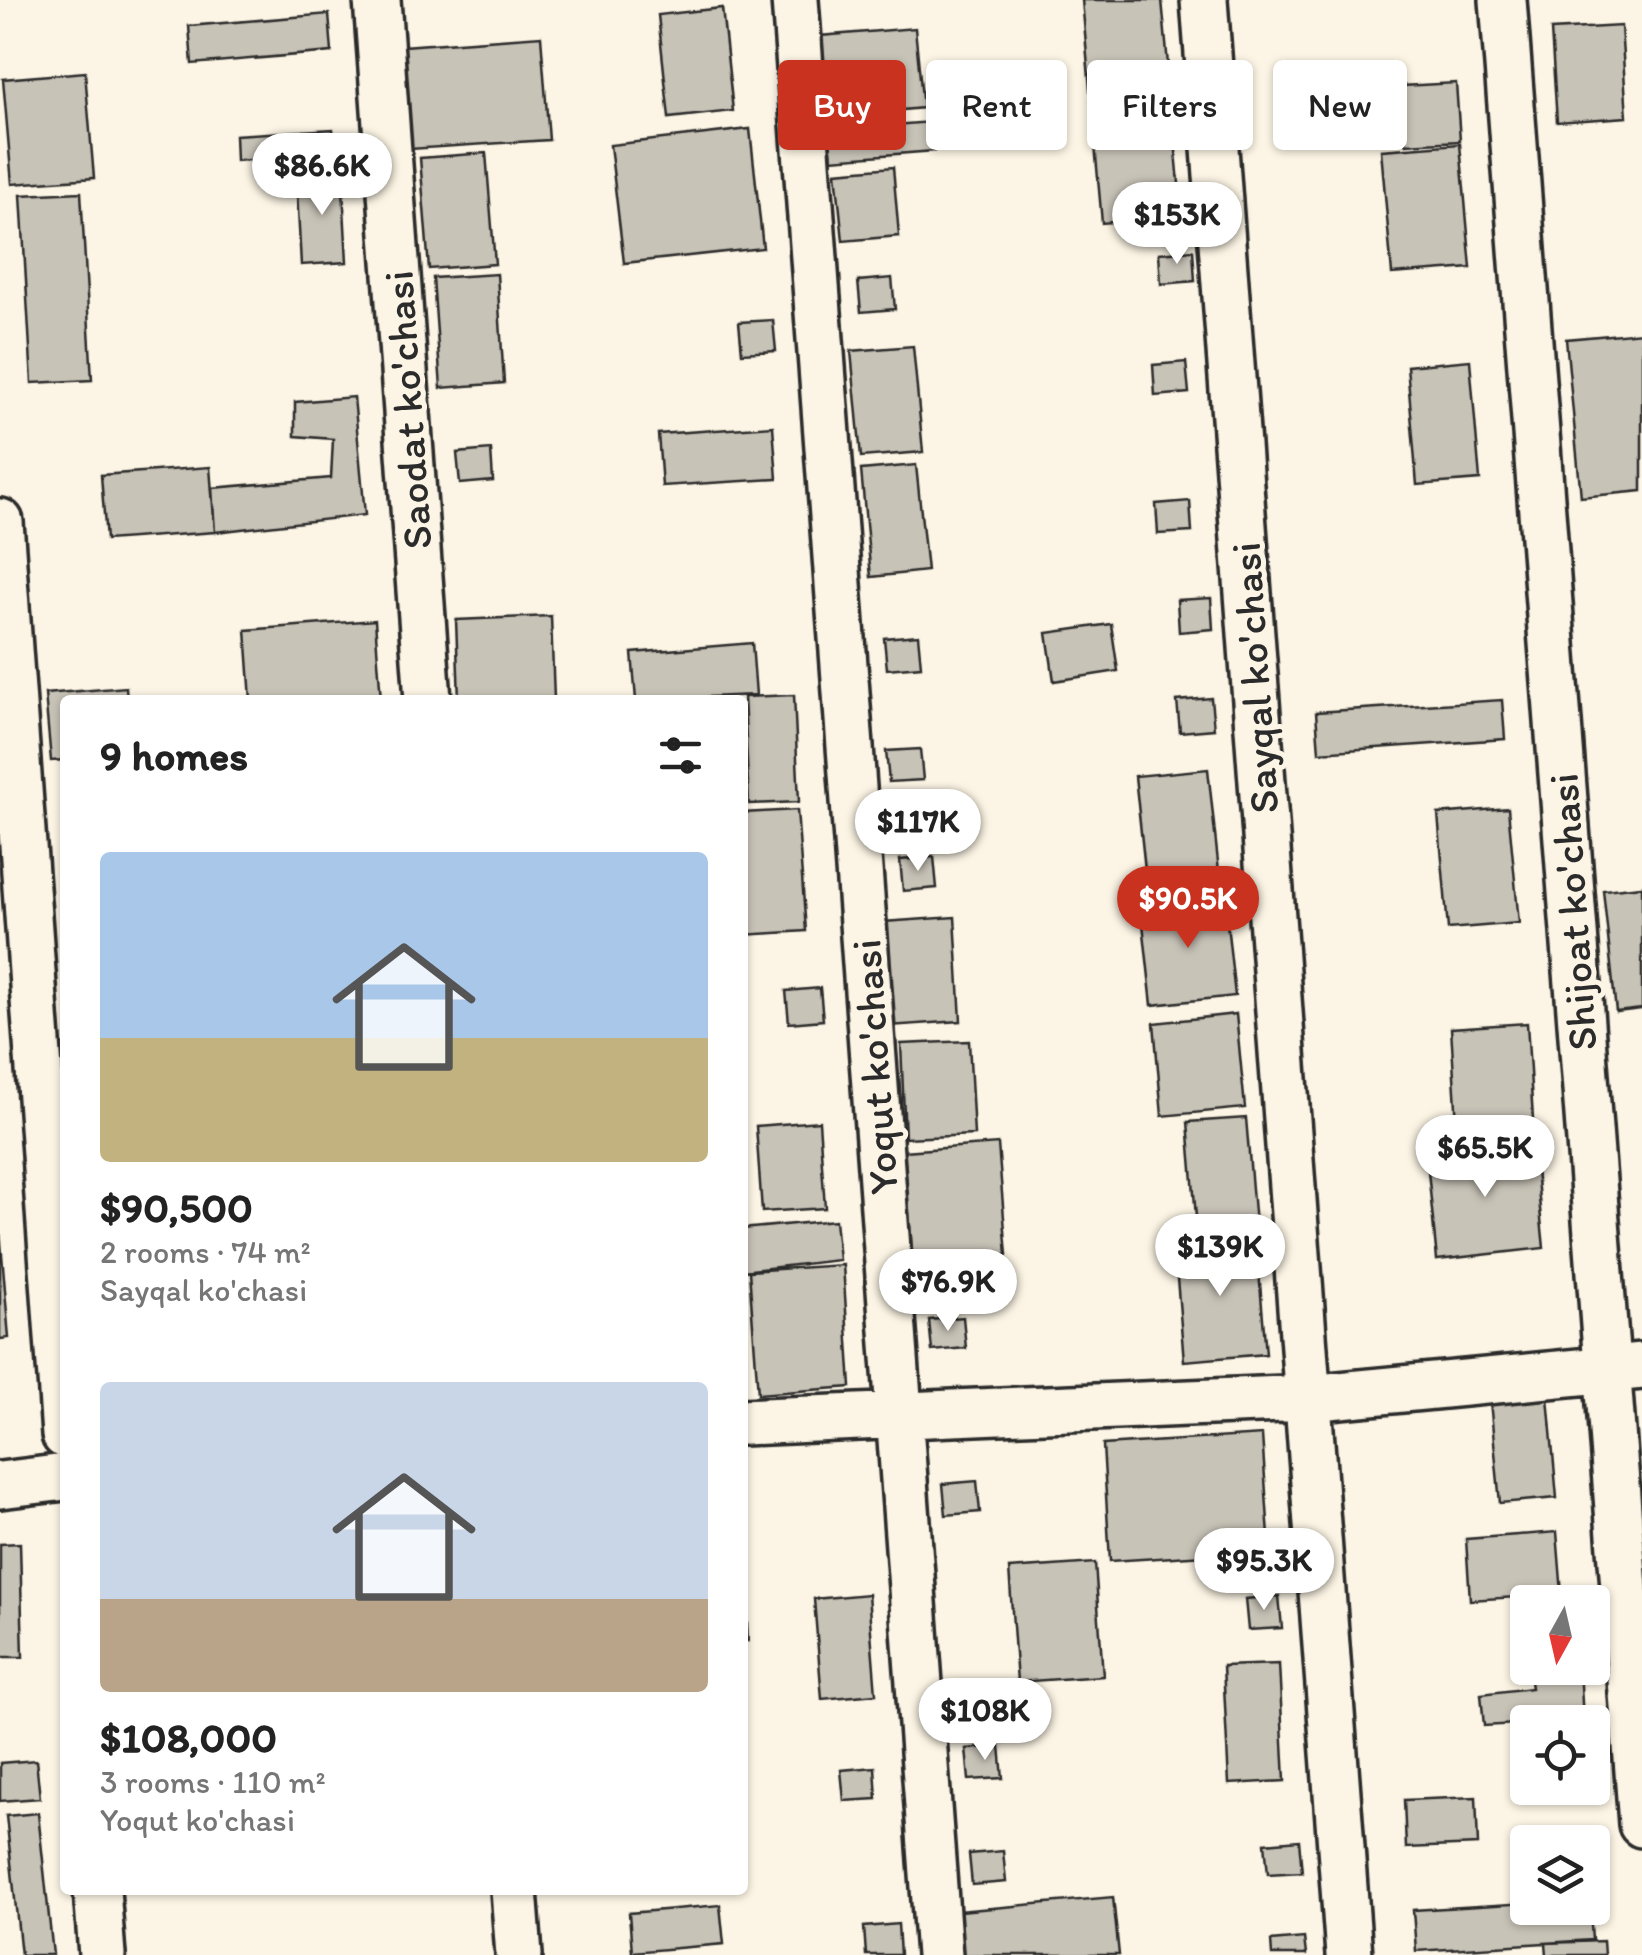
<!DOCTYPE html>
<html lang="en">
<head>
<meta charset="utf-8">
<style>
	:root { --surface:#fff; --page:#f6f6f6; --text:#222; --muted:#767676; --accent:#c8321e }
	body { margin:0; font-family:Itim,sans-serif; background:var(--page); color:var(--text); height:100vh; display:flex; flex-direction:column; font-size:38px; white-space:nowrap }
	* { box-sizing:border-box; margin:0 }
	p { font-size:32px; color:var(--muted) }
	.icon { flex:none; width:55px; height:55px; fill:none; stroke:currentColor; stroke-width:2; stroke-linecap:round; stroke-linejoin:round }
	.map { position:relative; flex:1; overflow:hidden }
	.side { position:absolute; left:60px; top:695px; width:688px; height:1200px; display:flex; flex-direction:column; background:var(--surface); border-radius:10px; box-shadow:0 2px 8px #0004 }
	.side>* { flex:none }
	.banner { position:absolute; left:778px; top:60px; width:712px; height:90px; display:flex; gap:20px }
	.needle { width:65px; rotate:188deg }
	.fabs { position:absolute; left:1510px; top:1585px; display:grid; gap:20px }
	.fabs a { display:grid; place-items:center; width:100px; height:100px; border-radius:10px; background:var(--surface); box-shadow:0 2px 8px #0004; font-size:50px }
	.price { position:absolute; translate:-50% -85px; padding:0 22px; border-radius:35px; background:#fff; color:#222; font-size:32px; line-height:65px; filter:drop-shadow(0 2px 5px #0008) }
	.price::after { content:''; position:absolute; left:50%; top:60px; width:30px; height:22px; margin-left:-15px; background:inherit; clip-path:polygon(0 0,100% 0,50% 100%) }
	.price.selected { background:var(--accent); color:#fff }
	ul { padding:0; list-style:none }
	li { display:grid; align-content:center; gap:20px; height:530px; padding:0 40px }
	li span { display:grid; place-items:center; height:310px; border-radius:10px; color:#555 }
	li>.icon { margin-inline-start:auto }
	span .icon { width:180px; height:180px; fill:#fffc; stroke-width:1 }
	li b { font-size:42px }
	h2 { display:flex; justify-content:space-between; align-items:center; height:120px; padding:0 40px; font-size:42px }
	.pill { padding:0 35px; border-radius:10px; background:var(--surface); box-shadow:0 2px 8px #0004; font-size:35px; line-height:90px }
	.pill.selected { background:var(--accent); color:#fff }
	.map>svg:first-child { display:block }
	.building { fill:#c8c3b7; stroke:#2b2b2b; stroke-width:2.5 }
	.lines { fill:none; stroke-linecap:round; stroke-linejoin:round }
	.street-casing { stroke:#2b2b2b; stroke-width:52 }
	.street { stroke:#fcf5e5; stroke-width:45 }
	.labels { text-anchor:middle; stroke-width:10; stroke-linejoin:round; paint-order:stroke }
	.street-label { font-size:42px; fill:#2b2b2b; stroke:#fcf5e5 }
</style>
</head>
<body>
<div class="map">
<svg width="1642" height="1955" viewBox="0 0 1642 1955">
	<rect width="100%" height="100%" fill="#fcf5e5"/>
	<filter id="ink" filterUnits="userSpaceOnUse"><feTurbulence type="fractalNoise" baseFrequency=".01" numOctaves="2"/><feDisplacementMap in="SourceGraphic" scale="20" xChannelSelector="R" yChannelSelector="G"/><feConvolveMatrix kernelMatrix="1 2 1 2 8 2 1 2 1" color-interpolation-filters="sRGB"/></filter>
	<g filter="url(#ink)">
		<path class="building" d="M1082 0H1162L1182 216 1102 223Z
			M722 8 733 111 669 118 658 15Z
			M329 14 332 52 192 64 189 26Z
			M1621 26 1627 117 1557 122 1551 30Z
			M915 28 923 108 827 117 820 36Z
			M541 36 549 140 410 149 403 46Z
			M85 72 94 178 12 184 3 79Z
			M1456 83 1460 141 1406 144 1402 86Z
			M931 122 934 151 832 159 829 130Z
			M333 129 335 154 236 161 235 135Z
			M750 129 763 248 624 263 610 145Z
			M1460 144 1471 268 1392 274 1381 150Z
			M486 153 495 264 429 269 420 158Z
			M893 167 899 236 843 241 836 172Z
			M342 170 347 262 301 265 296 173Z
			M81 192 92 380 32 383 21 195Z
			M1193 250 1195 281 1161 284 1159 253Z
			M497 274 504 383 441 388 433 278Z
			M892 278 895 309 861 312 858 281Z
			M773 320 776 351 742 353 739 322Z
			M1642 332V491L1581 497 1566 339Z
			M913 346 923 452 861 457 851 351Z
			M1470 360 1480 480 1417 485 1407 366Z
			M1186 362 1189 393 1155 396 1153 365Z
			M354 397 365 515 215 532 212 488 331 478 333 439 295 436V402Z
			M773 426 777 479 662 486 658 434Z
			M491 450 493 481 460 484 457 453Z
			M916 465 927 571 871 577 861 470Z
			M210 467 215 532 106 540 101 475Z
			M1190 501 1192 532 1158 534 1156 504Z
			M1211 598 1213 629 1179 632 1177 600Z
			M551 616 554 700H459L456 620Z
			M375 620 381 700H251L246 630Z
			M1111 624 1118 671 1054 681 1047 633Z
			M918 635 921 666 887 669 884 638Z
			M752 643 756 695 636 700 632 653Z
			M126 687 127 700H65V760L51 761 45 694Z
			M794 695 799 802 749 804 744 697Z
			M1211 698 1214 729 1180 732 1177 701Z
			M1502 700 1505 739 1319 752 1316 712Z
			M920 749 923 780 889 782 886 751Z
			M1208 769 1220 881 1147 889 1135 776Z
			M1508 808 1519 923 1448 929 1438 814Z
			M797 810 806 931 742 935V813Z
			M934 857 937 888 903 891 900 860Z
			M1642 886V1009L1616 1012 1603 890Z
			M1224 896 1235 996 1152 1005 1141 905Z
			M955 917 961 1021 889 1026 883 922Z
			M820 988 823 1020 789 1023 786 991Z
			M1236 1014 1245 1108 1162 1116 1154 1023Z
			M1527 1023 1534 1135 1458 1139 1451 1028Z
			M969 1041 974 1135 905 1138 901 1044Z
			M1246 1118 1256 1236 1198 1241 1188 1122Z
			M819 1121 825 1208 762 1212 756 1126Z
			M1533 1140 1544 1248 1437 1260 1426 1151Z
			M998 1144 1007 1255 913 1263 904 1151Z
			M835 1220 839 1260 742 1271V1229Z
			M0 1230 9 1338 0 1339Z
			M1256 1236 1266 1354 1184 1361 1174 1243Z
			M843 1265 851 1387 758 1394 749 1271Z
			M963 1317 966 1348 932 1351 929 1320Z
			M1547 1386 1557 1498 1500 1503 1489 1391Z
			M1262 1435 1270 1551 1110 1561 1103 1445Z
			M977 1481 980 1512 946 1515 943 1484Z
			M1557 1532 1562 1594 1470 1600 1466 1539Z
			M20 1543 23 1657H0V1544Z
			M1095 1563 1103 1676 1017 1682 1009 1569Z
			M868 1594 876 1694 822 1699 814 1599Z
			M1279 1596 1282 1628 1248 1630 1245 1599Z
			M742 1604H746L748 1641H742Z
			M1519 1612H1528V1667Z
			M1279 1664 1285 1781 1229 1784 1223 1666Z
			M1528 1668H1580L1583 1720 1484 1726 1481 1694 1531 1688Z
			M1000 1746 1003 1778 969 1780 966 1749Z
			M36 1760 40 1798 0 1801V1763Z
			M875 1767 877 1799 844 1801 841 1770Z
			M1476 1797 1478 1845 1406 1848 1404 1800Z
			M38 1813 53 1955H21L6 1816Z
			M1299 1840 1302 1872 1268 1874 1265 1843Z
			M1003 1851 1006 1882 972 1885 969 1854Z
			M1113 1897 1119 1955H963L959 1911Z
			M1528 1903V1908H1590L1592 1940 1416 1951 1413 1910Z
			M720 1905 724 1944 632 1952 629 1913Z
			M898 1924 900 1955H866L864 1927Z
			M1304 1938 1306 1955H1272L1271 1941Z
			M1603 1941 1604 1955H1547L1546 1943Z"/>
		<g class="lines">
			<g class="street-casing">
				<path id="street" d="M377 0 428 700
					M795 0 939 1955
					M1204 0 1349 1955
					M1503 0 1642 1824
					M0 522 65 1435
					M742 1422 1308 1398 1642 1366
					M0 1485 65 1477
					M97 1890 102 1955
					M514 1890 519 1955"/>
			</g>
			<use href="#street" class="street"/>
		</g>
	</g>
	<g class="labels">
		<g class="street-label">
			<text transform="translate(407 410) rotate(-94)" y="15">Saodat ko'chasi</text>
			<text transform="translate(1254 678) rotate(-94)" y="15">Sayqal ko'chasi</text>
			<text transform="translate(1572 912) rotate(-94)" y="15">Shijoat ko'chasi</text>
			<text transform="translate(874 1067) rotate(-94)" y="15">Yoqut ko'chasi</text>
		</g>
	</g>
</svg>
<div class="fabs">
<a><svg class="needle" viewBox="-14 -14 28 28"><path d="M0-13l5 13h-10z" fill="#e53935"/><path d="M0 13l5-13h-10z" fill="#767676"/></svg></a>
<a><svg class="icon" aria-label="locate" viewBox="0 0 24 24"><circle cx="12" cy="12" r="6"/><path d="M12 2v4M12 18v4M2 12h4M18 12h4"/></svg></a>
<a><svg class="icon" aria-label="layers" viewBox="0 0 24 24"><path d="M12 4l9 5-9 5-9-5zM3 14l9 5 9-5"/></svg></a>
</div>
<b class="price" style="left:322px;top:218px">$86.6K</b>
<b class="price" style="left:1177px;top:267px">$153K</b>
<b class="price" style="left:918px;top:874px">$117K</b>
<b class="price selected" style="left:1188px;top:951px">$90.5K</b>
<b class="price" style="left:1485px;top:1200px">$65.5K</b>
<b class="price" style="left:1220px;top:1299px">$139K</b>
<b class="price" style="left:948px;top:1334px">$76.9K</b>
<b class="price" style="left:1264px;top:1613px">$95.3K</b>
<b class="price" style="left:985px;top:1763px">$108K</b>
<div class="banner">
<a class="pill selected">Buy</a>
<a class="pill">Rent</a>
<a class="pill">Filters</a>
<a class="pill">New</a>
</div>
<section class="side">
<h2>9 homes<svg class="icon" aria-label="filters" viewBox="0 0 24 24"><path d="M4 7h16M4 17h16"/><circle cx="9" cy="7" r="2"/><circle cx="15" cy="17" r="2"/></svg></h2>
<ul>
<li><span style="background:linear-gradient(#a9c7e8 60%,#c2b280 0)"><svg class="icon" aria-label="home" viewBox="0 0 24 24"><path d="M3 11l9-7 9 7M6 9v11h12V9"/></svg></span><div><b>$90,500</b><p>2 rooms · 74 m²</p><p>Sayqal ko'chasi</p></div></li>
<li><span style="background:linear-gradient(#c9d6e8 70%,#b9a48a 0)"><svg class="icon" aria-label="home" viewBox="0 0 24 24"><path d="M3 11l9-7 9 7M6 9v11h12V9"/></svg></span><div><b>$108,000</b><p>3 rooms · 110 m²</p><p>Yoqut ko'chasi</p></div></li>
</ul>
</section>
</div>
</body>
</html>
